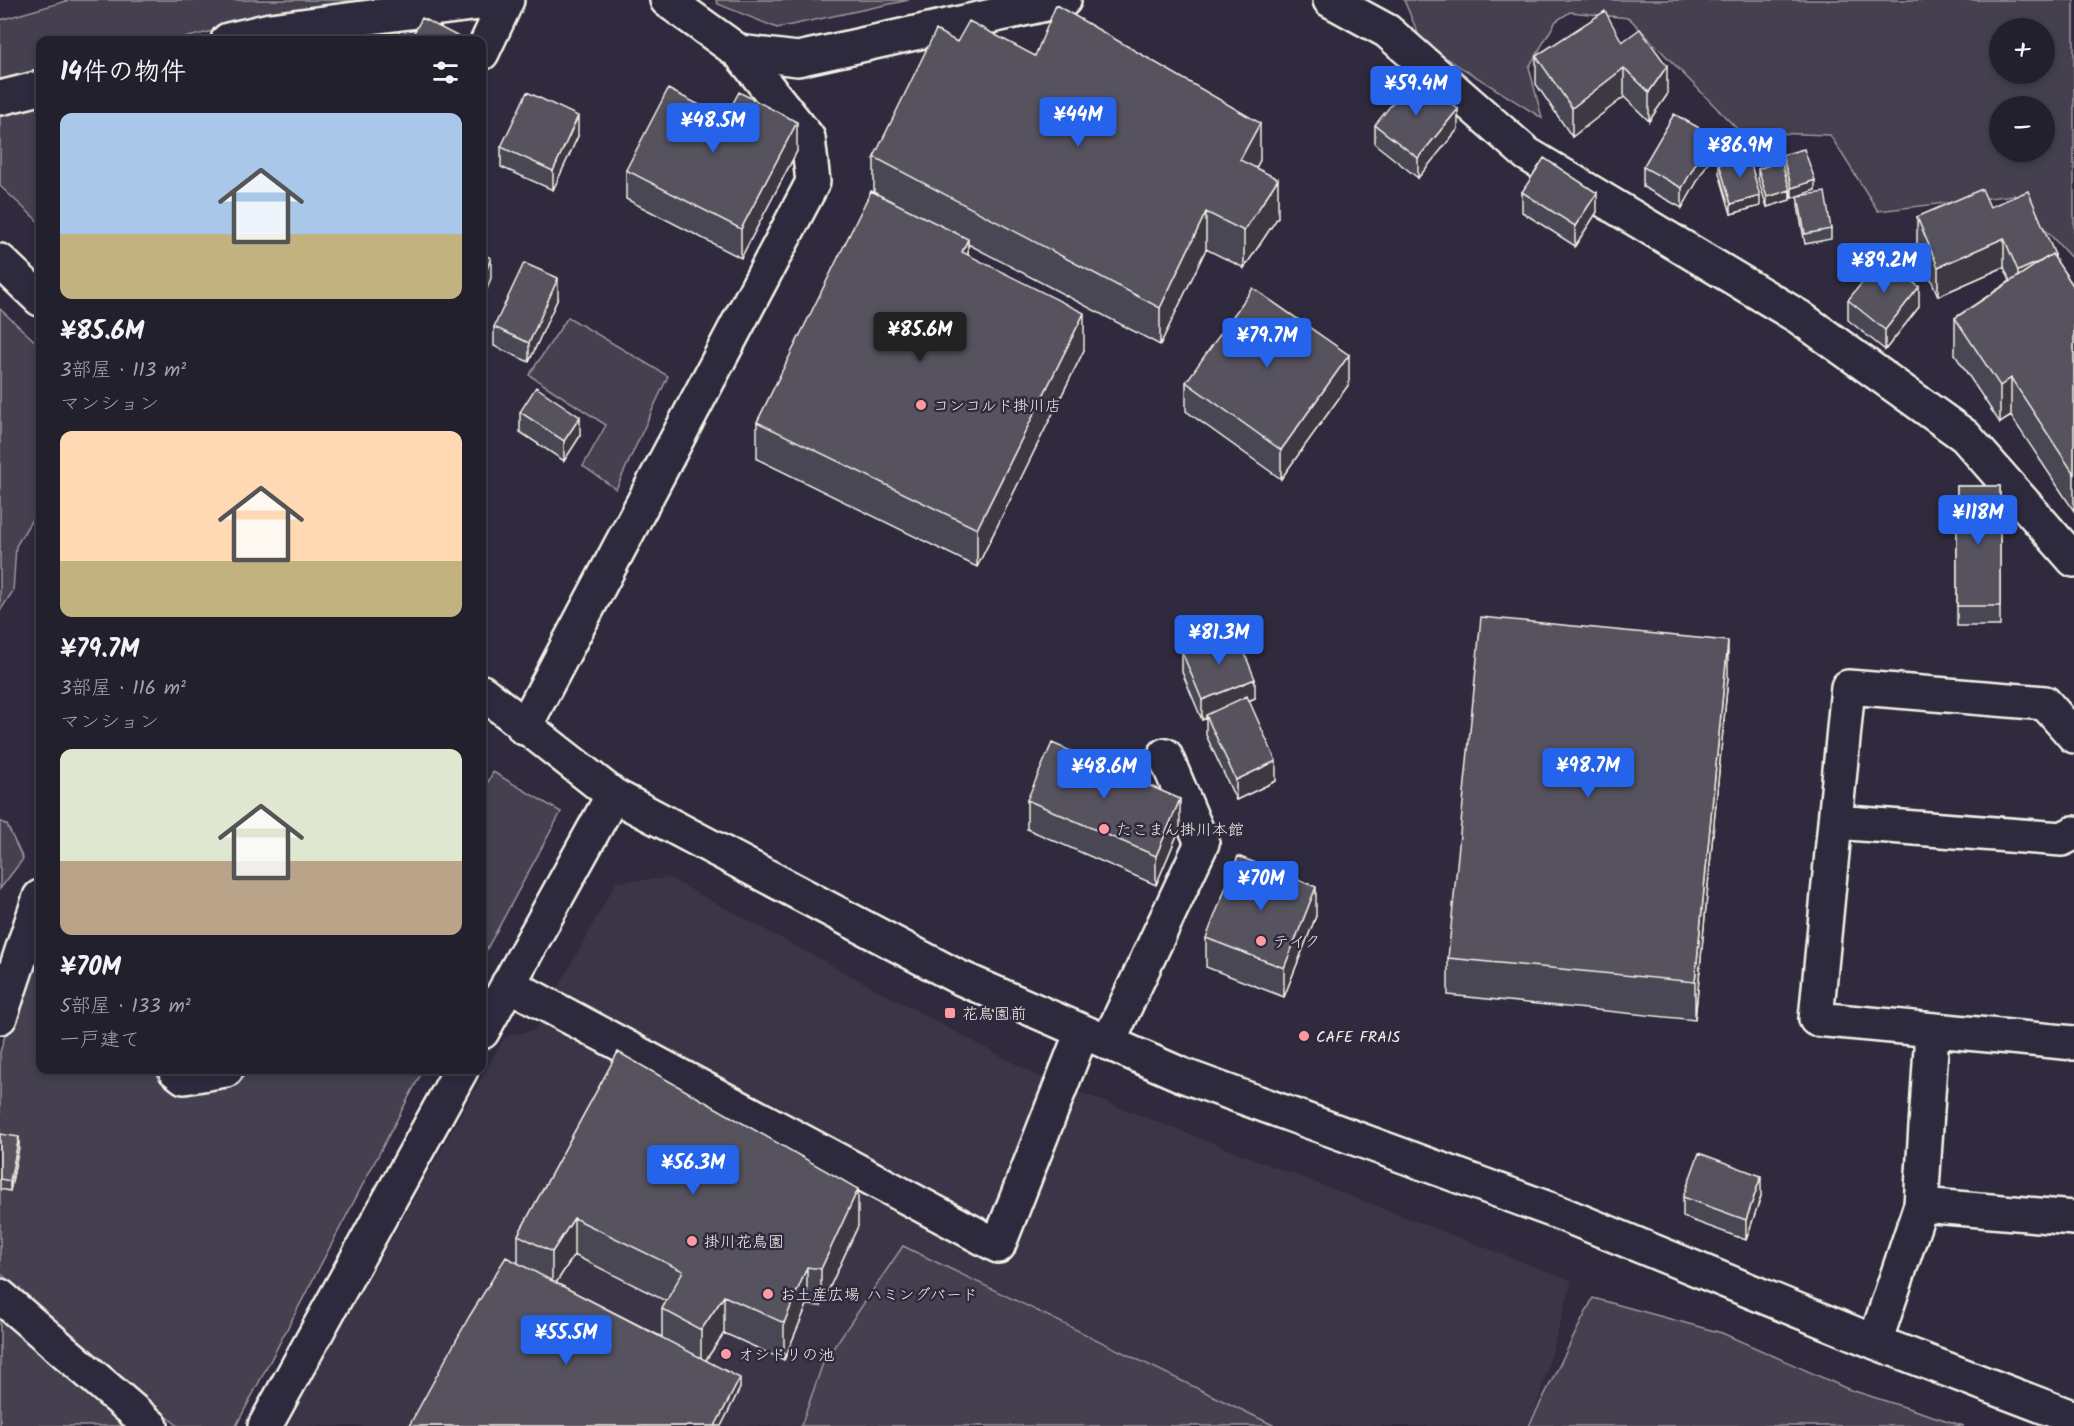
<!DOCTYPE html>
<html lang="ja">
<head>
<meta charset="utf-8">
<style>
	:root { --surface:#23202e; --page:#2f2d3a; --text:#f1f3f6; --muted:#a3a3aa; --line:#403e4a; --accent:#2563eb }
	body { margin:0; font-family:Kalam,"Klee One",sans-serif; background:var(--page); color:var(--text); height:100vh; display:flex; flex-direction:column; font-size:22px; white-space:nowrap }
	* { box-sizing:border-box; margin:0 }
	p { font-size:20px; color:var(--muted) }
	.icon { flex:none; width:33px; height:33px; fill:none; stroke:currentColor; stroke-width:2; stroke-linecap:round; stroke-linejoin:round }
	.map { position:relative; flex:1; overflow:hidden }
	.sheet { position:absolute; left:36px; top:36px; width:450px; height:1038px; display:flex; flex-direction:column; background:var(--surface); border-radius:12px; box-shadow:0 3px 9px #0003,0 0 0 2px var(--line) }
	.sheet>* { flex:none }
	.tools { position:absolute; left:1989px; top:18px; display:grid; gap:12px }
	.tools a { display:grid; place-items:center; width:66px; height:66px; border-radius:50%; background:var(--surface); box-shadow:0 3px 9px #0003,0 0 0 2px var(--line); font-size:30px }
	.price { position:absolute; translate:-50% -51px; padding:0 14px; border-radius:6px; background:var(--accent); color:#fff; font-size:20px; line-height:39px; filter:drop-shadow(0 2px 3px #0008) }
	.price::after { content:''; position:absolute; left:50%; top:36px; width:18px; height:14px; margin-left:-9px; background:inherit; clip-path:polygon(0 0,100% 0,50% 100%) }
	.price.active { background:#222; color:#fff }
	ul { padding:0; list-style:none }
	li { display:grid; align-content:center; gap:12px; height:318px; padding:0 24px }
	li span { display:grid; place-items:center; height:186px; border-radius:12px; color:#555 }
	li>.icon { margin-inline-start:auto }
	span .icon { width:108px; height:108px; fill:#fffc; stroke-width:1 }
	li b { font-size:26px }
	h2 { display:flex; justify-content:space-between; align-items:center; height:72px; padding:0 24px; font-size:26px }
	.map>svg:first-child { display:block }
	.built { fill:#3b3647 }
	.green { fill:#454050; stroke:#9c989c; stroke-width:1.5; fill-rule:evenodd }
	.lines { fill:none; stroke-linecap:round; stroke-linejoin:round }
	.minor-casing { stroke:#f4f1e8; stroke-width:38 }
	.minor { stroke:#2f2a3d; stroke-width:33 }
	.wall { fill:#4a4752; stroke:#f4f1e8; stroke-width:1.5; fill-rule:evenodd }
	.shaded-wall { fill:#3c3942; stroke:#f4f1e8; stroke-width:1.5 }
	.building { fill:#56525f; stroke:#f4f1e8; stroke-width:1.5 }
	.poi-dot { fill:#ff9aa2; stroke:#2f2a3d; stroke-width:2 }
	.labels { text-anchor:middle; stroke-width:5; stroke-linejoin:round; paint-order:stroke }
	.poi-label { font-size:16px; fill:#f4f1e8; stroke:#2f2a3d; text-anchor:start }
</style>
</head>
<body>
<div class="map">
<svg width="2074" height="1426" viewBox="0 0 2074 1426">
	<rect width="100%" height="100%" fill="#2f2a3d"/>
	<filter id="ink" filterUnits="userSpaceOnUse"><feTurbulence type="fractalNoise" baseFrequency=".0167" numOctaves="2"/><feDisplacementMap in="SourceGraphic" scale="12" xChannelSelector="R" yChannelSelector="G"/><feConvolveMatrix kernelMatrix="1 2 1 2 8 2 1 2 1" color-interpolation-filters="sRGB"/></filter>
	<g filter="url(#ink)">
		<path class="built" d="M669 878 1038 1076 1572 1281 1531 1426H286L505 1036 535 1030 616 882Z"/>
		<path class="green" d="M70 0H407L267 18 176 40H40V73L0 82V20Z
			M716 0H909L777 28 718 4Z
			M1404 0H2074V261L2014 195 1878 211 1830 135 1740 132 1629 18 1570 12 1556 21 1529 67 1542 118 1422 43ZM2000 28H2044V74H2000ZM2000 106H2044V152H2000Z
			M40 104V223L0 186V115Z
			M0 309 40 346V506L16 546 13 591 0 611Z
			M568 317 668 376 616 489 583 466 606 425 529 375Z
			M493 772 561 812 482 958V794Z
			M0 821 7 825 23 859 0 889Z
			M40 921V1070H423L236 1426H178L0 1273V1052Z
			M903 1246 1275 1426H801L823 1363Z
			M1593 1298 1722 1333 1848 1389 1964 1426H1529Z
			M0 1319 125 1426H0Z"/>
		<g class="lines">
			<g class="minor-casing">
				<path id="minor" d="M667 0 739 52 798 59 1064 0
					M1330 0 1387 31 1527 154 1799 317 1965 436 2074 560
					M228 40 270 30 503 0
					M482 53 507 0
					M0 98 40 88
					M0 261 40 299
					M482 692 613 795 956 976 1182 1075 1560 1213 1875 1342 2074 1418
					M524 728 813 182 808 138 739 52
					M2074 736 2045 703 1848 687 1816 1019 2074 1043
					M1835 822 2062 839 2074 833
					M508 984 998 1246 1082 1032
					M0 1017 40 897
					M482 1032 613 795
					M1108 1043 1202 843 1165 755
					M175 1070 184 1077 226 1070
					M1921 1205 2074 1218
					M0 1296 151 1426
					M1875 1342 1921 1205 1932 1032
					M265 1426 461 1070"/>
			</g>
			<use href="#minor" class="minor"/>
		</g>
		<path class="wall" d="M957 42 1035 56 1260 160 1256 168 1278 217 1244 268 1206 249 1160 345 968 244V255L1084 350 977 567 757 459V422L874 193V157Z
			M1622 42 1667 95 1649 121 1624 97 1572 137 1536 84V56Z
			M725 118 797 151 741 258 626 199V170Z
			M1375 125 1458 129 1418 178 1375 144Z
			M578 136 553 190 501 167V147Z
			M1712 155 1682 208 1643 187V167Z
			M1782 155 1815 190 1792 198 1790 190V200L1767 207 1758 179V169L1782 165Z
			M1719 163 1760 206 1731 214 1719 173Z
			M1522 192 1597 212 1575 246 1522 212Z
			M1798 196 1831 229V239L1805 244 1798 206Z
			M1990 207 2055 259 2074 287V511L2011 416 2000 423 1955 355V318L2010 281 2004 267 1938 296 1917 246V217Z
			M558 298 529 362 494 346V327Z
			M1848 300 1919 307 1885 350 1848 320Z
			M1186 382 1349 384 1281 479 1186 411Z
			M520 412 580 436 564 461 520 432Z
			M1957 486H2000V626H1957Z
			M1182 652 1255 698 1249 701 1276 781 1236 800 1206 735V718L1202 720 1182 672Z
			M1728 678 1695 1020 1448 995V958Z
			M1027 800 1180 828 1156 885 1027 829Z
			M1316 916 1284 997 1206 967V938Z
			M618 1052 858 1226 821 1306 807 1305 784 1360 724 1333 706 1360 740 1388 721 1426H409L518 1263V1235ZM574 1255 666 1301 662 1309V1337L556 1283Z
			M0 1134 19 1147 10 1191 0 1189Z
			M1761 1196 1746 1240 1683 1217V1197Z"/>
		<path class="shaded-wall" d="M1667 66V95L1649 121V92Z
			M1624 68V97L1572 137V108Z
			M1458 109V129L1418 178V158Z
			M578 116V136L553 190V171Z
			M797 122V151L741 258V229Z
			M1260 123V160L1240 198V160Z
			M1712 135V155L1682 208V188Z
			M1278 179V217L1244 268V231Z
			M1815 180V190L1792 198V188Z
			M1790 190V200L1767 207V197Z
			M1597 193V212L1575 246V226Z
			M1760 196V206L1731 214V204Z
			M1206 212V249L1160 345V308Z
			M2004 238V267L1938 296V267Z
			M968 239V276L962 252Z
			M2055 255V284L2018 300V271Z
			M491 258V278L482 302V282Z
			M558 278V298L529 362V343Z
			M1919 287V307L1885 350V330Z
			M1084 313V350L977 567V529Z
			M1349 355V384L1281 479V450Z
			M2011 378V416L2000 423V386Z
			M580 417V436L564 461V441Z
			M1728 641V678L1695 1020V982Z
			M1255 679V698L1207 718 1206 715V718L1202 720V700Z
			M1276 761V781L1236 800V780Z
			M1180 799V828L1156 885V856Z
			M1316 887V916L1284 997V968Z
			M19 1137V1147L10 1191V1181Z
			M1761 1176V1196L1746 1240V1220Z
			M858 1189V1226L821 1306V1269Z
			M574 1218V1255L552 1289V1252Z
			M807 1267V1305L784 1360V1323Z
			M724 1296V1333L701 1367V1330Z
			M740 1378V1388L721 1426H715Z"/>
		<path class="building" d="M1056 5 1260 123 1240 160 1278 179 1244 231 1206 212 1160 308 874 157 936 30 957 42 969 21 1035 56Z
			M1605 11 1622 42 1640 29 1667 66 1649 92 1624 68 1572 108 1536 56Z
			M422 18 459 37 457 40H410Z
			M1415 75 1458 109 1418 158 1375 125Z
			M668 89 725 118 739 92 797 122 741 229 626 170Z
			M527 92 578 116 553 171 501 147Z
			M1674 114 1712 135 1682 188 1643 167Z
			M1804 149 1815 180 1792 188 1782 155Z
			M1748 154 1760 196 1731 204 1719 163Z
			M1544 158 1597 193 1575 226 1522 192Z
			M1781 161 1790 190 1767 197 1758 169Z
			M1982 189 1990 207 2028 191 2055 255 2053 256 2052 254 2041 261 2018 271 2004 238 1938 267 1917 217Z
			M871 191 968 239 962 252 1084 313 977 529 757 422Z
			M1825 192 1831 229 1805 234 1798 196Z
			M482 254 491 258 482 282Z
			M2052 254 2074 287V474L2011 378 2000 386 1955 318Z
			M1882 258 1919 287 1885 330 1848 300Z
			M524 263 558 278 529 343 494 327Z
			M1253 288 1349 355 1281 450 1186 382Z
			M536 387 580 417 564 441 520 412Z
			M1957 486H2000V606H1957Z
			M1481 617 1728 641 1695 982 1448 958Z
			M1236 632 1255 679 1202 700 1182 652Z
			M1247 696 1276 761 1236 780 1206 715Z
			M1052 743 1180 799 1156 856 1027 800Z
			M1238 856 1316 887 1284 968 1206 938Z
			M618 1052 858 1189 821 1269 807 1267 784 1323 724 1296 701 1330 662 1309 683 1271 574 1218 552 1252 518 1235Z
			M0 1134 19 1137 10 1181 0 1179Z
			M1699 1153 1761 1176 1746 1220 1683 1197Z
			M506 1257 740 1378 715 1426H409L469 1317Z"/>
	</g>
	<g class="poi-dot">
		<circle cx="921" cy="405" r="6"/>
		<circle cx="1104" cy="829" r="6"/>
		<circle cx="1261" cy="941" r="6"/>
		<rect x="944" y="1007" width="12" height="12" rx="3"/>
		<circle cx="1304" cy="1036" r="6"/>
		<circle cx="692" cy="1241" r="6"/>
		<circle cx="768" cy="1294" r="6"/>
		<circle cx="726" cy="1354" r="6"/>
	</g>
	<g class="labels">
		<g class="poi-label">
			<text x="933" y="411">コンコルド掛川店</text>
			<text x="1116" y="835">たこまん掛川本館</text>
			<text x="1273" y="947">テイク</text>
			<text x="962" y="1019">花鳥園前</text>
			<text x="1316" y="1042">CAFE FRAIS</text>
			<text x="704" y="1247">掛川花鳥園</text>
			<text x="780" y="1300">お土産広場 ハミングバード</text>
			<text x="738" y="1360">オシドリの池</text>
		</g>
	</g>
</svg>
<div class="tools">
<a>+</a>
<a>−</a>
</div>
<b class="price" style="left:1416px;top:117px">¥59.4M</b>
<b class="price" style="left:1078px;top:148px">¥44M</b>
<b class="price" style="left:713px;top:154px">¥48.5M</b>
<b class="price" style="left:1740px;top:179px">¥86.9M</b>
<b class="price" style="left:1884px;top:294px">¥89.2M</b>
<b class="price active" style="left:920px;top:363px">¥85.6M</b>
<b class="price" style="left:1267px;top:369px">¥79.7M</b>
<b class="price" style="left:1978px;top:546px">¥118M</b>
<b class="price" style="left:1219px;top:666px">¥81.3M</b>
<b class="price" style="left:1588px;top:799px">¥98.7M</b>
<b class="price" style="left:1104px;top:800px">¥48.6M</b>
<b class="price" style="left:1261px;top:912px">¥70M</b>
<b class="price" style="left:693px;top:1196px">¥56.3M</b>
<b class="price" style="left:566px;top:1366px">¥55.5M</b>
<section class="sheet">
<h2>14件の物件<svg class="icon" aria-label="filters" viewBox="0 0 24 24"><path d="M4 7h16M4 17h16"/><circle cx="9" cy="7" r="2"/><circle cx="15" cy="17" r="2"/></svg></h2>
<ul>
<li><span style="background:linear-gradient(#a9c7e8 65%,#c2b280 0)"><svg class="icon" aria-label="home" viewBox="0 0 24 24"><path d="M3 11l9-7 9 7M6 9v11h12V9"/></svg></span><div><b>¥85.6M</b><p>3部屋 · 113 m²</p><p>マンション</p></div></li>
<li><span style="background:linear-gradient(#ffd9b3 70%,#c2b280 0)"><svg class="icon" aria-label="home" viewBox="0 0 24 24"><path d="M3 11l9-7 9 7M6 9v11h12V9"/></svg></span><div><b>¥79.7M</b><p>3部屋 · 116 m²</p><p>マンション</p></div></li>
<li><span style="background:linear-gradient(#dfe7d0 60%,#b9a48a 0)"><svg class="icon" aria-label="home" viewBox="0 0 24 24"><path d="M3 11l9-7 9 7M6 9v11h12V9"/></svg></span><div><b>¥70M</b><p>5部屋 · 133 m²</p><p>一戸建て</p></div></li>
</ul>
</section>
</div>
</body>
</html>
